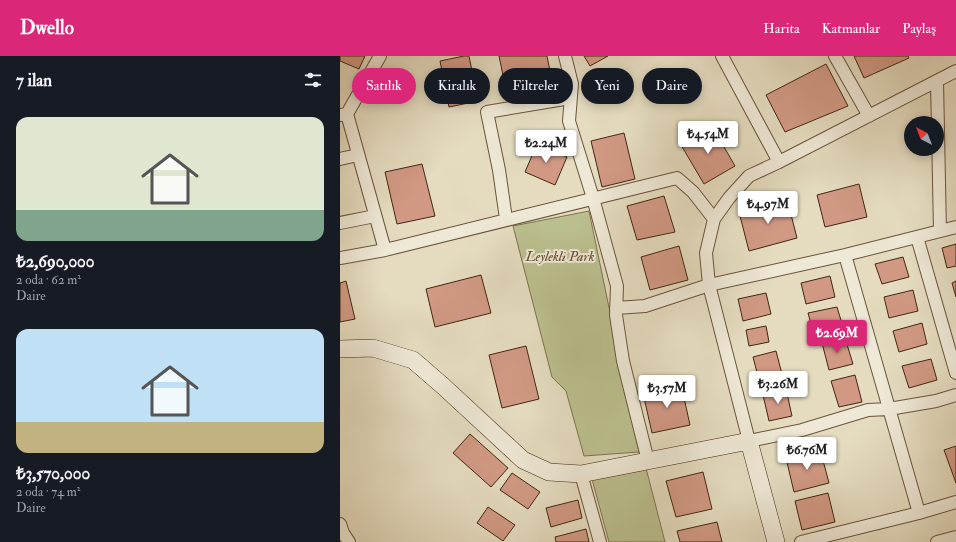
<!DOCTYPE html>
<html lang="tr">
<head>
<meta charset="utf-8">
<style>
	:root { --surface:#171b24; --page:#20242c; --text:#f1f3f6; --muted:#9ea1a6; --accent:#db2777 }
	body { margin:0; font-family:"IM FELL Double Pica",serif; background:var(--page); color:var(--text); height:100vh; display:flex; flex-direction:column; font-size:15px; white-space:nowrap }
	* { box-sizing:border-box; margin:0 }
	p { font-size:13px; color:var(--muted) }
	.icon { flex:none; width:22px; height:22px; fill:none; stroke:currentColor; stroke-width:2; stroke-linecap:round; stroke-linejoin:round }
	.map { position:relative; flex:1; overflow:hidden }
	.details { display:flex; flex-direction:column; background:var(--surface); width:340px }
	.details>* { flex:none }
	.guide { position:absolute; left:12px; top:12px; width:380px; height:36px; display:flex; gap:8px }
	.needle { width:26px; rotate:318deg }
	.fabs { position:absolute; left:564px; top:60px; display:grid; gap:8px }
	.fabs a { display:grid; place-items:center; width:40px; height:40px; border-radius:50%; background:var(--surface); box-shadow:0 2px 10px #0003; font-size:20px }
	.price { position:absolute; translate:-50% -34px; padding:0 9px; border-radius:4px; background:#fff; color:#222; font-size:13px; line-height:26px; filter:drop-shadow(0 1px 2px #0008) }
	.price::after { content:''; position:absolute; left:50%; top:24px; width:12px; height:9px; margin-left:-6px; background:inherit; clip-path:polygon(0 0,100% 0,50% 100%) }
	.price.active { background:var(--accent); color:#fff }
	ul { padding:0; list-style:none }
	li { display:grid; align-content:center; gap:8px; height:212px; padding:0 16px }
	li span { display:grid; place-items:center; height:124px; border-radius:12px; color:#555 }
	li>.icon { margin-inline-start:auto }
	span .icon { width:72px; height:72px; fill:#fffc; stroke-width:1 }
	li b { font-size:17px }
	h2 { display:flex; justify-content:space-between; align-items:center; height:48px; padding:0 16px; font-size:17px }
	.chip { padding:0 14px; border-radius:18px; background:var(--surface); box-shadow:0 2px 10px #0003; font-size:14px; line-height:36px }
	.chip.active { background:var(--accent); color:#fff }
	header { display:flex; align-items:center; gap:24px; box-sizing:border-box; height:56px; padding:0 20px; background:var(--accent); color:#fff }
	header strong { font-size:19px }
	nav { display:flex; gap:22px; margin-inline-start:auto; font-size:14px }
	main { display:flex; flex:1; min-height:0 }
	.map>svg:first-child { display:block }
	.green { fill:#bbbf8e; stroke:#7e724e }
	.building { fill:#d19984; stroke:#41260e }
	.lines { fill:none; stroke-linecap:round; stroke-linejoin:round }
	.street-casing { stroke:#6a543a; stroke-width:14 }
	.secondary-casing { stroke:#41260e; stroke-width:18 }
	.street { stroke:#eee8d6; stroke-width:12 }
	.secondary { stroke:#eee8d6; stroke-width:17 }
	.labels { text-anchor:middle; stroke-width:4; stroke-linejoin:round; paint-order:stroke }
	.park-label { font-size:14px; font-style:italic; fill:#604c2e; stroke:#eee8d6 }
</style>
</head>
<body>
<header>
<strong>Dwello</strong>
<nav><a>Harita</a><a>Katmanlar</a><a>Paylaş</a></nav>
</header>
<main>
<section class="details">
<h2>7 ilan<svg class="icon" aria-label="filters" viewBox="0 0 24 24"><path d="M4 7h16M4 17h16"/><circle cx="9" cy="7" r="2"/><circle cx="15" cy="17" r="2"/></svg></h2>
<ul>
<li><span style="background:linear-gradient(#dfe7d0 75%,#7fa58c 0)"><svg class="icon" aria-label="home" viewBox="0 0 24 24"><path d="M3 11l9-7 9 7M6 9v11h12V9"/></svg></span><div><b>₺2,690,000</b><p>2 oda · 62 m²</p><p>Daire</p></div></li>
<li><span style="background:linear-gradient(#bfe0f5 75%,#c2b280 0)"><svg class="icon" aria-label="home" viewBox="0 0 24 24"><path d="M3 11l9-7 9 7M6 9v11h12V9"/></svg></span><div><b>₺3,570,000</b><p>2 oda · 74 m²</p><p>Daire</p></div></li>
</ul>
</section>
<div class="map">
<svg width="616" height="486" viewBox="0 0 616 486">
	<rect width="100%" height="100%" fill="#e5dcc0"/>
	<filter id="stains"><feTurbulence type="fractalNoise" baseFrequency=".005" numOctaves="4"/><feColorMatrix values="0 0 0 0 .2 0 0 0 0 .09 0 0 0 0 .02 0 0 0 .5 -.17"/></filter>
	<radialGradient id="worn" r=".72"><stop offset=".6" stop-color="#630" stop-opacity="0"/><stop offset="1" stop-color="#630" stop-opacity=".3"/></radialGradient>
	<path class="green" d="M249 155 299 396 244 400 226 335 212 321 173 170Z
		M306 412 325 486H269L252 423Z"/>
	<path class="building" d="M0 0H25L19 13 0 5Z
		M124 0H129L138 45 109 51 100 5Z
		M159 0H207L210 15 164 24Z
		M244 0H268L250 10Z
		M514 0H568L569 2 524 22Z
		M486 8 508 50 445 76 426 39Z
		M372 70 395 110 364 128 341 89Z
		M284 77 295 123 262 131 251 85Z
		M197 88 227 101 215 129 185 116Z
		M82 108 95 160 57 168 45 116Z
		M519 128 527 161 485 171 477 139Z
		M324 140 335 176 297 184 287 150Z
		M447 143 457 182 409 195 399 156Z
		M616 188V210L607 212 602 192Z
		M339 190 348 224 310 234 301 201Z
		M563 201 569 221 542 228 535 208Z
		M141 219 151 257 95 271 86 233Z
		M490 220 495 241 466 248 461 227Z
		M6 225 15 263 0 266V227Z
		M616 225V241L612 227Z
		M573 234 578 255 549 262 544 241Z
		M426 237 431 258 403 265 398 243Z
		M497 251 503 271 474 279 468 257Z
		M582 267 587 288 559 296 553 275Z
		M426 270 429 286 409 290 406 274Z
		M505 282 513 308 489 314 482 287Z
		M186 290 199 343 162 352 149 299Z
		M436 295 443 322 420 328 413 301Z
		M591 303 597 324 569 332 562 310Z
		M515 319 522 346 499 351 491 325Z
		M341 328 350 369 312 377 303 337Z
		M446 333 452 360 429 365 423 339Z
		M130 378 168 412 151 431 113 397Z
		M616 390V427L604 394Z
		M480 393 489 427 454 436 446 402Z
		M363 416 372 453 336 461 326 425Z
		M172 417 200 436 188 453 160 434Z
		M488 437 495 466 462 474 455 445Z
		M238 444 242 462 211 471 206 452Z
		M148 451 175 469 163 485 137 467Z
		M377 466 382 486H340L337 475Z
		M246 473 249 486H216L215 481Z"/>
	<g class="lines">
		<g class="street-casing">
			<path id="street" d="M225 0 232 28 229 65 253 142 277 230 276 259 283 305 308 405
				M382 0 439 106
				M495 0 529 60
				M597 25 600 175
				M0 59 7 58 40 0
				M0 103 18 99
				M166 163 159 114 147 56 230 42
				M374 163 389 142 409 120 439 106 616 15
				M0 167 35 160
				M577 181 616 317
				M45 194 337 122 353 136 374 163 366 197 369 229 409 385 462 374 528 354 549 353 596 345 616 339
				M505 199 579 457
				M0 202 45 194 7 58
				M276 252 305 250 369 229 505 199 616 171
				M241 418 260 486
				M0 468 3 477 9 486
				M461 486 579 457 616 446
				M597 486 616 481"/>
		</g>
		<g class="secondary-casing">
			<path id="secondary" d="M0 293 33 292 73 304 103 330 183 404 209 416 241 418 409 385 436 486"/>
		</g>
		<use href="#street" class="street"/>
		<use href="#secondary" class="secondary"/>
	</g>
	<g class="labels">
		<g class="park-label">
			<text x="220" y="205">Leylekli Park</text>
		</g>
	</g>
	<rect width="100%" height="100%" filter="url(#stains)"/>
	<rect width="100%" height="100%" fill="url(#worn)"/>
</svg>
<div class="fabs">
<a><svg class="needle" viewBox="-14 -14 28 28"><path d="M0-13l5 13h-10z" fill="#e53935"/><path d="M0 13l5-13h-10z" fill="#9ea1a6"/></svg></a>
</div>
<b class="price" style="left:368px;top:99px">₺4.54M</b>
<b class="price" style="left:206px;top:108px">₺2.24M</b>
<b class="price" style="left:428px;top:169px">₺4.97M</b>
<b class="price active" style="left:497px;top:298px">₺2.69M</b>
<b class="price" style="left:438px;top:349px">₺3.26M</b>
<b class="price" style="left:327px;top:353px">₺3.57M</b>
<b class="price" style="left:467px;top:415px">₺6.76M</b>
<div class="guide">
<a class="chip active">Satılık</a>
<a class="chip">Kiralık</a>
<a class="chip">Filtreler</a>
<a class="chip">Yeni</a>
<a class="chip">Daire</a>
</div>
</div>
</main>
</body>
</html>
